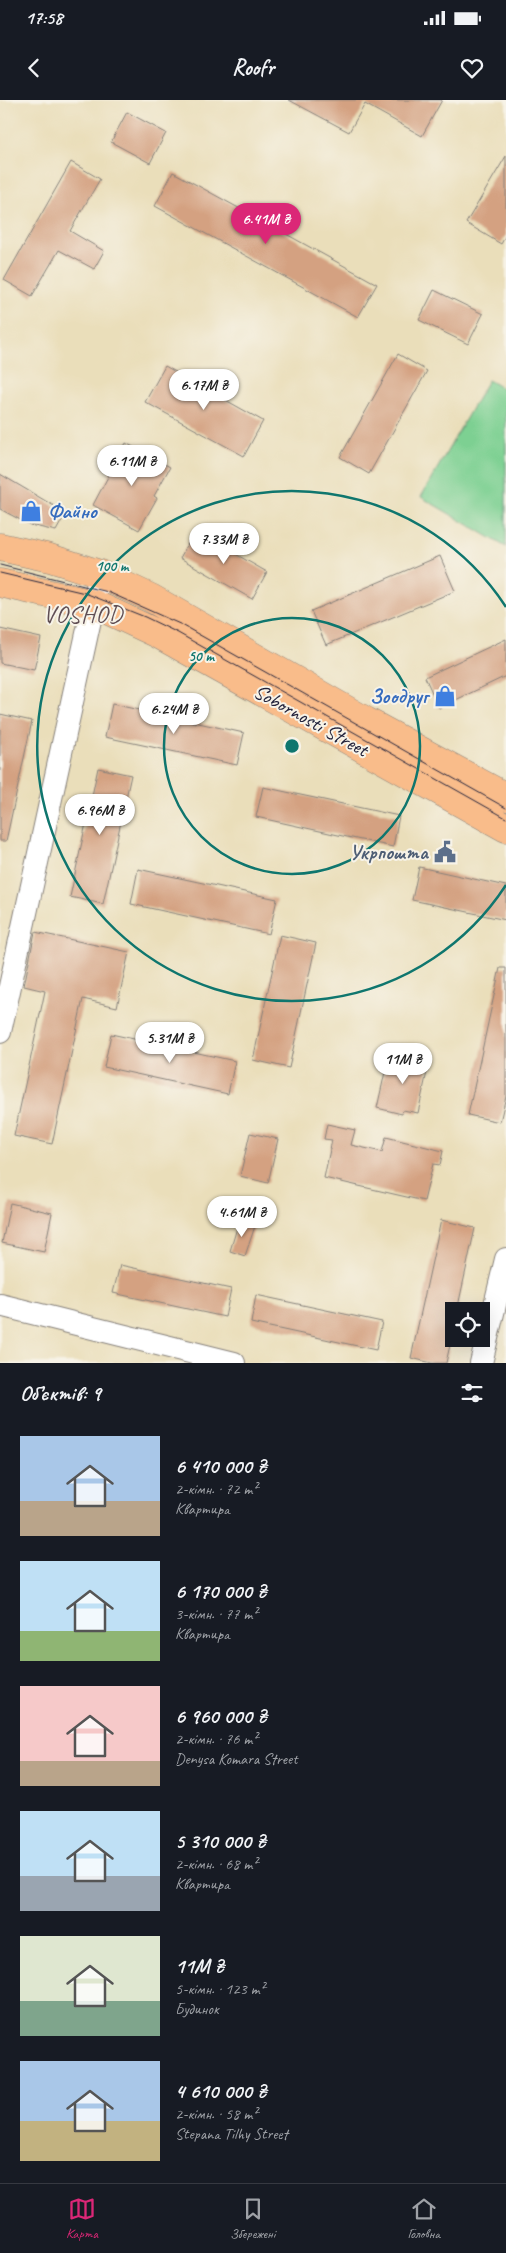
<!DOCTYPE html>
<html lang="uk">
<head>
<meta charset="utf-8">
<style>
	:root { --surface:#171b24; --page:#242831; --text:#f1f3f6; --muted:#9ea1a6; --line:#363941; --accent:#db2777 }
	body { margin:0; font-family:Caveat,sans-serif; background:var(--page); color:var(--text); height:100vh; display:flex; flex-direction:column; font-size:19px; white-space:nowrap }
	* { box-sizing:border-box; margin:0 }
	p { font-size:16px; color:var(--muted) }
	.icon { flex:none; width:28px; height:28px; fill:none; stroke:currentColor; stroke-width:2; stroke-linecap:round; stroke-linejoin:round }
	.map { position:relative; height:1263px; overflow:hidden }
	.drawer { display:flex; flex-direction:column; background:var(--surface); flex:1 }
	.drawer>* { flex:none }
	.tools { position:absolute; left:445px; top:1202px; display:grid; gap:10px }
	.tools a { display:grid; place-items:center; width:45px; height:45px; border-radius:0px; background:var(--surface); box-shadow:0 5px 20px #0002; font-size:25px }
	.price { position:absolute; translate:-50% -42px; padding:0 11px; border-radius:18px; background:#fff; color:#222; font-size:16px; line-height:32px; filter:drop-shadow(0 1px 2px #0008) }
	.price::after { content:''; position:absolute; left:50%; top:30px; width:15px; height:11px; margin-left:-8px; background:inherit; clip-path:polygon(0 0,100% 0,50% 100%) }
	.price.selected { background:var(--accent); color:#fff }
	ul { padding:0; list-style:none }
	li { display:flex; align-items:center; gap:15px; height:125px; padding:0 20px }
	li span { display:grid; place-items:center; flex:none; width:140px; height:100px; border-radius:0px; color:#555 }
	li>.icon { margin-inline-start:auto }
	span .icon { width:60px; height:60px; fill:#fffc; stroke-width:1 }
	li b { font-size:21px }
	h2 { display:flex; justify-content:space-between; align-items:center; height:60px; padding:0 20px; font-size:21px }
	.status { display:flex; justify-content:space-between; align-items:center; height:35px; padding:0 25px; background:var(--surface); direction:ltr }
	.status svg { height:14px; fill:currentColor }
	header { display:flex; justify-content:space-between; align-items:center; height:65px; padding:0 20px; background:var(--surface); font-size:22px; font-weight:700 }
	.tabs { display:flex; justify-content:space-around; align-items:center; height:70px; border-top:1px solid var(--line); background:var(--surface); font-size:14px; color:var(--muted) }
	.tabs a { display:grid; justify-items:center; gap:2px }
	.tabs .selected { color:var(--accent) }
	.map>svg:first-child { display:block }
	.green { fill:#7dd092; stroke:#507966 }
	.building { fill:#d4a181 }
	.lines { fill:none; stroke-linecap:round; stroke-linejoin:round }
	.minor-casing { stroke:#86807a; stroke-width:24 }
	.major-casing { stroke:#86807a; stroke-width:29 }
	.minor { stroke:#fff; stroke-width:22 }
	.major { stroke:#f9bc8a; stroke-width:28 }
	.tram { stroke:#22223b; stroke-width:1 }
	.ring { fill:none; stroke:#0f766e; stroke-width:2.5 }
	.labels { text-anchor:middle; stroke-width:4; stroke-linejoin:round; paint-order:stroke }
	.shop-label { font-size:21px; font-weight:bold; fill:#366cbe; stroke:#f7f3e8; text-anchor:start }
	.street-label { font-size:21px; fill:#22223b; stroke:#f7f3e8 }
	.service-label { font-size:21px; font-weight:bold; fill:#4e5e75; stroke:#f7f3e8; text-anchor:end }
	.quarter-label { font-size:24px; letter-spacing:1px; fill:#604e54; stroke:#f7f3e8 }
	.centre { fill:#0f766e; stroke:#f7f3e8; stroke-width:2.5 }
	.ring-label { font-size:15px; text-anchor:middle; font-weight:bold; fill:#0f766e; stroke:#f7f3e8; stroke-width:4; stroke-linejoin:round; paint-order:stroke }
</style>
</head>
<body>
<div class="status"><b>17:58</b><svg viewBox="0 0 49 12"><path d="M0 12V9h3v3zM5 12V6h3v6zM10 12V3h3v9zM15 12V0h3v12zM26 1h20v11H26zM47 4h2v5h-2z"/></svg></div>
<header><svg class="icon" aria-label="back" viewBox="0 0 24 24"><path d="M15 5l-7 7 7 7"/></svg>Roofr<svg class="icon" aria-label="heart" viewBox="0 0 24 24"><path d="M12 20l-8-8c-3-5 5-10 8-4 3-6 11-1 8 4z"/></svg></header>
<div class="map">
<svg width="506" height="1263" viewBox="0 0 506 1263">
	<rect width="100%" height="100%" fill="#f7f3e8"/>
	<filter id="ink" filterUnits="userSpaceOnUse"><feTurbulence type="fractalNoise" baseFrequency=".02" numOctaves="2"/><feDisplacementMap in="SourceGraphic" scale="10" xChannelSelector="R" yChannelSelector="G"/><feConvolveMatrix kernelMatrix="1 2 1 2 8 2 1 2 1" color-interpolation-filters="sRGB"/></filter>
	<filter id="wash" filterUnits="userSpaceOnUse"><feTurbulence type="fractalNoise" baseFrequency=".0096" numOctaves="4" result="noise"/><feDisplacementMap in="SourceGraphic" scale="20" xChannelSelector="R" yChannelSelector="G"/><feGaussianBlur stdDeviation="1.12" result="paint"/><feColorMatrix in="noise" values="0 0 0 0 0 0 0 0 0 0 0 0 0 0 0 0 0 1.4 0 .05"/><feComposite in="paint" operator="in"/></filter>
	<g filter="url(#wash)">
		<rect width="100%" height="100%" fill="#eadeba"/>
		<path class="green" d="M488 280 506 290V447L421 397Z"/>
		<g id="blocks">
			<path class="building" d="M289 0H442L422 36 365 4 349 32Z
				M127 12 166 33 150 63 111 42Z
				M506 56V135L501 144 466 123Z
				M71 62 100 79 70 131 104 151 94 169 59 150 32 196 4 180Z
				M173 72 377 184 358 217 155 106Z
				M434 190 483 214 468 244 419 220Z
				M398 254 427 271 369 374 340 357Z
				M165 266 263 321 244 356 145 302Z
				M126 343 170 367 154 396 157 398 139 430 93 405Z
				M0 374 66 413 56 431 30 425 0 409Z
				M195 431 267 472 252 499 180 458Z
				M440 456 455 491 326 545 311 511Z
				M0 529 41 538 34 570 0 563Z
				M506 539V576L439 608 425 577Z
				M112 604 244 633 237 665 105 637Z
				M0 614 32 621 6 741H0Z
				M98 668 131 675 103 804 70 797Z
				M263 687 399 716 393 747 256 717Z
				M419 767 506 786V820L412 800Z
				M138 769 277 799 269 834 131 804Z
				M35 832 129 852 117 907 83 899 52 1044 14 1036 45 891 24 886Z
				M280 835 316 843 289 968 253 960Z
				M500 868H506V996L500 1022 468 1015Z
				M111 934 235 961 228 994 104 967Z
				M389 954 429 963 418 1013 403 1010 402 1014 377 1008Z
				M327 1024 355 1030 351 1045 382 1052 386 1037 443 1051 440 1065 433 1064 424 1101 324 1078 332 1040 324 1039Z
				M250 1033 278 1039 268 1083 240 1076Z
				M10 1103 52 1113 44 1152 2 1143Z
				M441 1120 475 1128 457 1211H454V1227L446 1263H432L411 1258Z
				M239 1121 255 1126 245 1156 230 1151Z
				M120 1165 231 1189 225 1217 113 1193Z
				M256 1195 382 1222 376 1250 251 1223Z"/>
		</g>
	</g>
	<g filter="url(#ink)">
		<use href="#blocks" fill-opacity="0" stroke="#86807a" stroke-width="1"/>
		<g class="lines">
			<g class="minor-casing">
				<path id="minor" d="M0 932 100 474
					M0 1205 234 1263
					M481 1263 506 1159"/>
			</g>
			<g class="major-casing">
				<path id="major" d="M0 447 50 458 100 474 151 498 366 621 506 697
					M0 483 94 504 156 533 506 728"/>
			</g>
			<use href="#minor" class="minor"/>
			<use href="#major" class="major"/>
			<path class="tram" d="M0 465 108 492 182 525 506 708
				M0 473 85 493 145 517 178 533 506 718"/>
		</g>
	</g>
	<g class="ring">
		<circle cx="292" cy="646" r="128"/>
		<path d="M506 785A255 255 0 1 1 506 507"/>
	</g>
	<defs>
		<g id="shop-bare" transform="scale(1.725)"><path d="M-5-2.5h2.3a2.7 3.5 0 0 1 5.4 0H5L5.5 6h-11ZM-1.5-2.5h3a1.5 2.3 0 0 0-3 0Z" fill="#3f7fe0" stroke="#f7f3e8" stroke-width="2.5" paint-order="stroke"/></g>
		<g id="civic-bare" transform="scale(1.725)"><path d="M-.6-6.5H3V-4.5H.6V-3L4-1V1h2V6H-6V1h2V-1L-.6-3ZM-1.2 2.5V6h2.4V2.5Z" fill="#5c6f8a" stroke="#f7f3e8" stroke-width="2.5" paint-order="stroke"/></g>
	</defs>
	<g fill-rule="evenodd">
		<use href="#shop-bare" x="31" y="411"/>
		<use href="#shop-bare" x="445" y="596"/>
		<use href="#civic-bare" x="445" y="752"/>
	</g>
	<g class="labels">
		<g class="shop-label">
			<text x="48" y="418">Файно</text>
			<text x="428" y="603" text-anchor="end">Зоодруг</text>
		</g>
		<g class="street-label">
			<text transform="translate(311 620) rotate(29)" y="7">Sobornosti Street</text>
		</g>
		<g class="service-label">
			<text x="428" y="759">Укрпошта</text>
		</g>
		<g class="quarter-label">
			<text x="83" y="522">VOSHOD</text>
		</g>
	</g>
	<circle cx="292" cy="646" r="8" class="centre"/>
	<g class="ring-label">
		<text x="112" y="471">100 m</text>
		<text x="201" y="561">50 m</text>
	</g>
</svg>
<div class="tools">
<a><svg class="icon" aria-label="locate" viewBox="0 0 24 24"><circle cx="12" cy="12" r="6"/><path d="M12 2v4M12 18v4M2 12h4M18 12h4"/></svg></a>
</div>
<b class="price selected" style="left:266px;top:145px">6.41M ₴</b>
<b class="price" style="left:204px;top:311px">6.17M ₴</b>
<b class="price" style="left:132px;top:387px">6.11M ₴</b>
<b class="price" style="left:224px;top:465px">7.33M ₴</b>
<b class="price" style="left:174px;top:635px">6.24M ₴</b>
<b class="price" style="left:100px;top:736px">6.96M ₴</b>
<b class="price" style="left:170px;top:964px">5.31M ₴</b>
<b class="price" style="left:403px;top:985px">11M ₴</b>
<b class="price" style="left:242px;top:1138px">4.61M ₴</b>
</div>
<section class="drawer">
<h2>Об’єктів: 9<svg class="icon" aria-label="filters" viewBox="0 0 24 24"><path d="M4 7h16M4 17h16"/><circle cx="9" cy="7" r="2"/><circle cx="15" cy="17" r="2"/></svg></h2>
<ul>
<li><span style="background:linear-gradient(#a9c7e8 65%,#b9a48a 0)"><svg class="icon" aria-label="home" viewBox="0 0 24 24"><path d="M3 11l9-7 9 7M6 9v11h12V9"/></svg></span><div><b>6 410 000 ₴</b><p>2-кімн. · 72 m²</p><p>Квартира</p></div></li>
<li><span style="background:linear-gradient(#bfe0f5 70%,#8fb573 0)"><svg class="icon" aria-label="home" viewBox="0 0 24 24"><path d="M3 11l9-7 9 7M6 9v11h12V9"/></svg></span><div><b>6 170 000 ₴</b><p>3-кімн. · 77 m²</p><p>Квартира</p></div></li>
<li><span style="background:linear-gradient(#f6c9c9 75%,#b9a48a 0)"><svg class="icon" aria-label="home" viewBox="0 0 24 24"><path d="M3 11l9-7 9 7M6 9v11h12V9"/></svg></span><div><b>6 960 000 ₴</b><p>2-кімн. · 76 m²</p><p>Denysa Komara Street</p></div></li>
<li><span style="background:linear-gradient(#bfe0f5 65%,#9aa5b1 0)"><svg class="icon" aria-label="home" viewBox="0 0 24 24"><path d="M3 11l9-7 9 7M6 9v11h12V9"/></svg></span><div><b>5 310 000 ₴</b><p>2-кімн. · 68 m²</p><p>Квартира</p></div></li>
<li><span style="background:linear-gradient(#dfe7d0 65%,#7fa58c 0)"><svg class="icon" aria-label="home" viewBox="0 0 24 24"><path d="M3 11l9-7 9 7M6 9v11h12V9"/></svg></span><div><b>11M ₴</b><p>5-кімн. · 123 m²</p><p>Будинок</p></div></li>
<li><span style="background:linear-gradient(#a9c7e8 60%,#c2b280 0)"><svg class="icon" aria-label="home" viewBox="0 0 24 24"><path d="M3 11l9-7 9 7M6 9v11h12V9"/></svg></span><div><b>4 610 000 ₴</b><p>2-кімн. · 58 m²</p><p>Stepana Tilhy Street</p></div></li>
</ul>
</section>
<nav class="tabs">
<a class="selected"><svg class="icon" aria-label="map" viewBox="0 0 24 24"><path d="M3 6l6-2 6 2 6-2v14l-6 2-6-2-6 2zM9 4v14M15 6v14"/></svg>Карта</a>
<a><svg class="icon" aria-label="saved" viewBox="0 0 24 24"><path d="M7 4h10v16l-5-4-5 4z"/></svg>Збережені</a>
<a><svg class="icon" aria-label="home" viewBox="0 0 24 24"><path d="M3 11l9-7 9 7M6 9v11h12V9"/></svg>Головна</a>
</nav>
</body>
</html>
